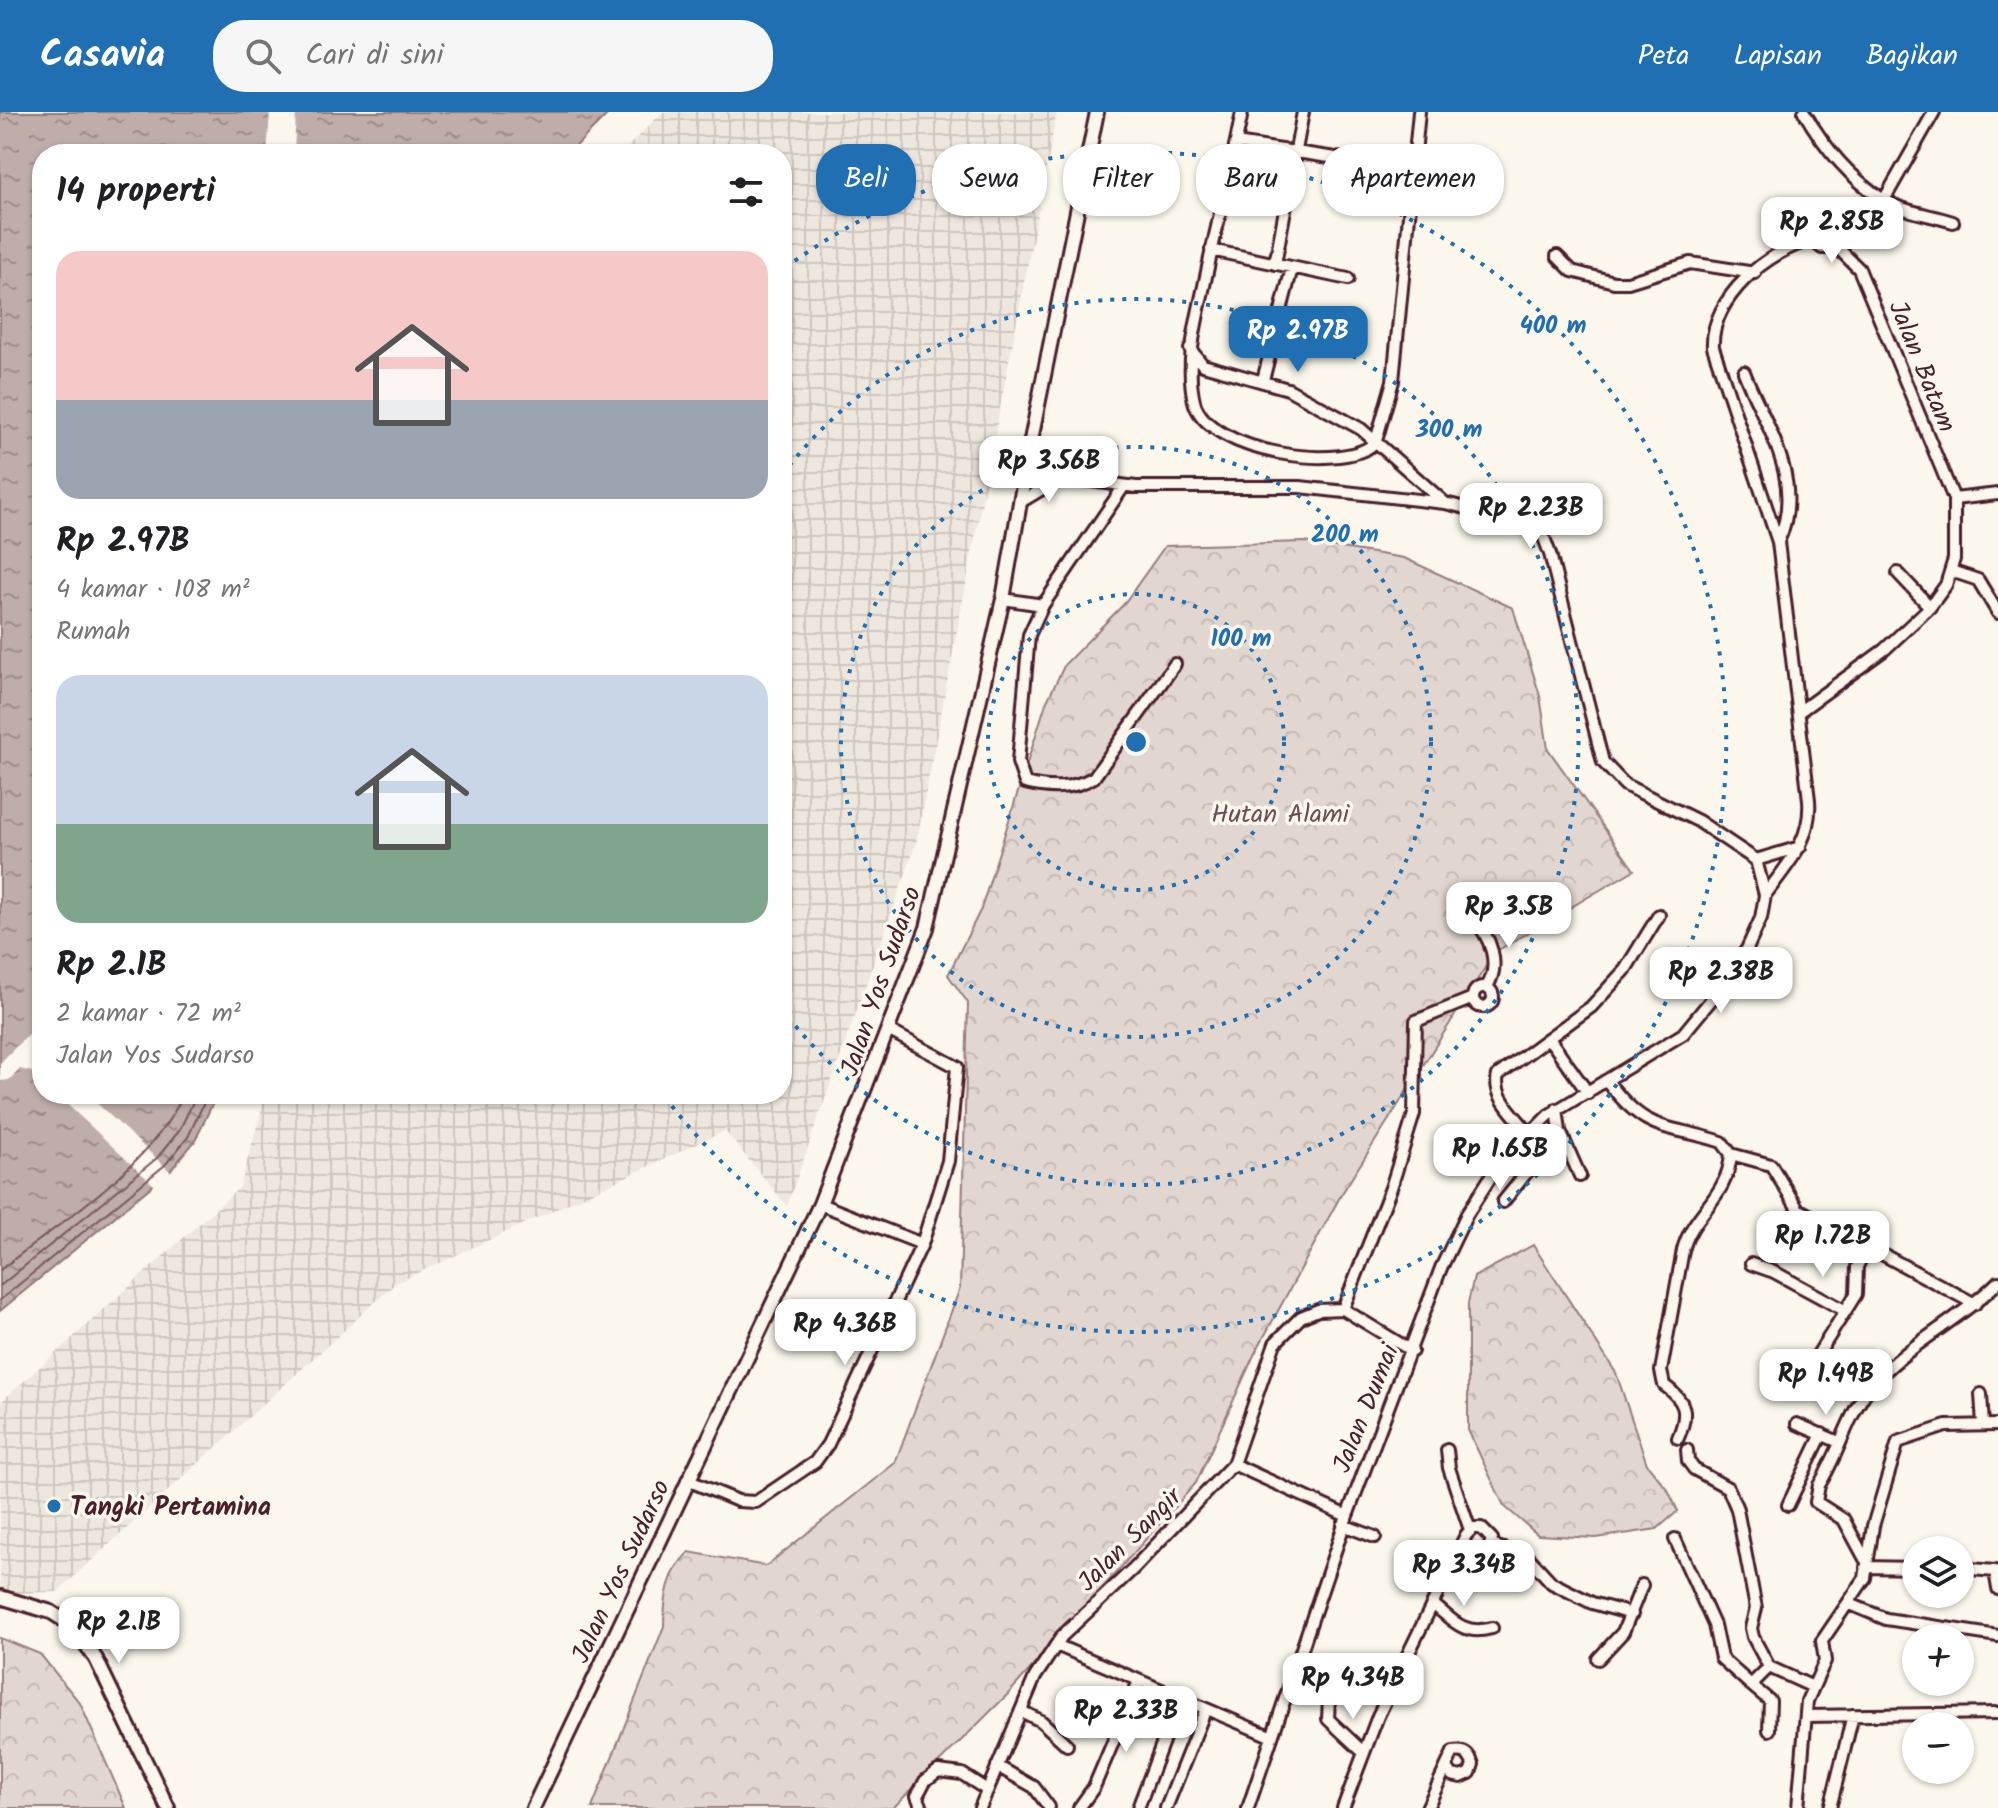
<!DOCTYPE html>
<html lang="id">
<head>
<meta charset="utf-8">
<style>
	:root { --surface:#fff; --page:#f6f6f6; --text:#202124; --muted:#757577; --accent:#1f6fb2 }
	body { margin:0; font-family:Kalam,sans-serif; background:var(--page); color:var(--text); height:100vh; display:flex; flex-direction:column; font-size:30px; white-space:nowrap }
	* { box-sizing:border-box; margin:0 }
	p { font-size:26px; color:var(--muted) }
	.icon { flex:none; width:44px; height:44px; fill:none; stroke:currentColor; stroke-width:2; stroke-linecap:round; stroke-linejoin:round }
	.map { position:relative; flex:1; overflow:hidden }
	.drawer { position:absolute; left:32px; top:32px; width:760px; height:960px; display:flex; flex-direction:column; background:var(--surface); border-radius:32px; box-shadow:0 2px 6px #0004 }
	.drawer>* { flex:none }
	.banner { position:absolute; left:816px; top:32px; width:760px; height:72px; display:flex; gap:16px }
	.tools { position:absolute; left:1902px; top:1424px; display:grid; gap:16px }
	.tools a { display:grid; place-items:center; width:72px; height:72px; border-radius:50%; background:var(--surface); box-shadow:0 2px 6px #0004; font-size:40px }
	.price { position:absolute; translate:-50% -68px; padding:0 18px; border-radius:16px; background:#fff; color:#222; font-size:26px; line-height:52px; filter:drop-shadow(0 2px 4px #0008) }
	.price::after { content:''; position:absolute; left:50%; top:48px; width:24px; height:18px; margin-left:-12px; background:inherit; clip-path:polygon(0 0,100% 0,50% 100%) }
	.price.current { background:var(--accent); color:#fff }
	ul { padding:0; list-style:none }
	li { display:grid; align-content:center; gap:16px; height:424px; padding:0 24px }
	li span { display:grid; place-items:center; height:248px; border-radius:24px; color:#555 }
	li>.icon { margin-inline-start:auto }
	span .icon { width:144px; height:144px; fill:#fffc; stroke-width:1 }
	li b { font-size:34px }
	h2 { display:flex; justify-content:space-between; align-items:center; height:96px; padding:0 24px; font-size:34px }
	.chip { padding:0 28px; border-radius:32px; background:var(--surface); box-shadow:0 2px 6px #0004; font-size:28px; line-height:72px }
	.chip.current { background:var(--accent); color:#fff }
	header { display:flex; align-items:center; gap:48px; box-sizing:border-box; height:112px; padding:0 40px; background:var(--accent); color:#fff }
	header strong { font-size:38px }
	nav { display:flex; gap:44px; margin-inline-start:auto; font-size:28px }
	.search { width:560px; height:72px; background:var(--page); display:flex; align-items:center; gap:20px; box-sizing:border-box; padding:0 28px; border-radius:32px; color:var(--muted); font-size:30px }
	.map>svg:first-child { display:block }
	.industrial { fill:url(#industrial-grid) }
	.forest { fill:url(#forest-crowns); stroke:#967b7e; stroke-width:2 }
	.water { fill:url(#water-ripples); stroke:#907477; stroke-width:2 }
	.pier { fill:#fbf7ec }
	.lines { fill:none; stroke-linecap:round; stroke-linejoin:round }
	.shore { stroke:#79585e; stroke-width:2 }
	.minor-casing { stroke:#4a1f2b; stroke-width:16 }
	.major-casing { stroke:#4a1f2b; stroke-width:18 }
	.minor { stroke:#fbf7ec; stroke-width:10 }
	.major { stroke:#fbf7ec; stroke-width:12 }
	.ring { fill:none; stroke:#1f6fb2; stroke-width:4; stroke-dasharray:4 8 }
	.poi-dot { fill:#1f6fb2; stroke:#fbf7ec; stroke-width:3 }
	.labels { text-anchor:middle; stroke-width:7; stroke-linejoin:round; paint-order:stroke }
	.street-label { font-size:26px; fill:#4a1f2b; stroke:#fbf7ec }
	.park-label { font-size:26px; fill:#704d54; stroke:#fbf7ec }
	.poi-label { font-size:26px; font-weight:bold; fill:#4a1f2b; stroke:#fbf7ec; text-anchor:start }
	.centre { fill:#1f6fb2; stroke:#fbf7ec; stroke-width:4 }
	.ring-label { font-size:24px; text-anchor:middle; font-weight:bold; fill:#1f6fb2; stroke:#fbf7ec; stroke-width:7; stroke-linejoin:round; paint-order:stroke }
</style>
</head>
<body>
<header>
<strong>Casavia</strong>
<div class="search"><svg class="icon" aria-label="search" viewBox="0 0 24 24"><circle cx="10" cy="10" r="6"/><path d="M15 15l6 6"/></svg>Cari di sini</div>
<nav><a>Peta</a><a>Lapisan</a><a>Bagikan</a></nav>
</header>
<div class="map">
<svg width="1998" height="1696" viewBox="0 0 1998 1696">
	<defs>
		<pattern id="industrial-grid" width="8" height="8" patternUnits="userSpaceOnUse" patternTransform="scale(2)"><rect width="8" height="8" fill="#eee7de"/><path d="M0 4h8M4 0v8" fill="none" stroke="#cec6bf"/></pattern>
		<pattern id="forest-crowns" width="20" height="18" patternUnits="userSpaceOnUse" patternTransform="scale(2)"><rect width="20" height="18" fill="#e2d7d0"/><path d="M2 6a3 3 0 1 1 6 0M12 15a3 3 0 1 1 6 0" fill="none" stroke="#c3b8b3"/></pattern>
		<pattern id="water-ripples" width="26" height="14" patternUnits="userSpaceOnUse" patternTransform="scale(2)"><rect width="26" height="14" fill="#bfadaa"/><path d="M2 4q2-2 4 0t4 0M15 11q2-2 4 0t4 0" fill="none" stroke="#9d8c8b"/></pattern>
	</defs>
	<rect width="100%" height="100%" fill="#fbf7ec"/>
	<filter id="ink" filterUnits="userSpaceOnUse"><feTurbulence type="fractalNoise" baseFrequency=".0125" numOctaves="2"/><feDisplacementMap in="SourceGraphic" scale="16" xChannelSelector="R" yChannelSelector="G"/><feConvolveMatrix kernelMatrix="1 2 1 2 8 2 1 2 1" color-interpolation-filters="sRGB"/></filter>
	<g filter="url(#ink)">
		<path class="industrial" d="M663 0H1057L916 732 787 1094 725 1019 396 1171 57 1480 0 1481V1291L240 1075 266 982H782V42H620Z"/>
		<path class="forest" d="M1304 430 1404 446 1513 496 1540 584 1548 637 1634 758 1495 840 1341 1083 1254 1243 1196 1371 1009 1581 893 1696H592L664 1514C664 1486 668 1460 689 1440L766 1454 895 1351 960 1176 968 891 948 863 981 797 1046 591 1065 552 1123 493 1165 434Z
			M1533 1133 1616 1261 1647 1352 1668 1378 1678 1399 1657 1417 1596 1426 1538 1423 1504 1394 1468 1318V1191L1474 1165Z
			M0 1526 40 1542 80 1591 126 1696H0Z"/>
		<path class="water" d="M0 0H610L568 42H42V982H217L195 1029 170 1059 0 1199Z"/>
		<path class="pier" d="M270 0H296L294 42H267Z
			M37 913 42 917V929L36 935 42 940V969L32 960 20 957 9 968 0 969V951Z
			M56 982H87L173 1062 157 1076Z"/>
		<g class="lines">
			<path class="shore" d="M0 1158C64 1107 148 1057 184 982
				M0 1174 157 1046 179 1019 197 982
				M0 1188 165 1053 188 1025 208 982"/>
			<g class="minor-casing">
				<path id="minor" d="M1242 0C1231 58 1216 116 1204 174 1196 212 1185 250 1194 289 1206 342 1351 362 1376 329L1393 269 1419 0
					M1804 0C1824 35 1848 64 1882 87 1901 99 1931 103 1953 110
					M1236 31 1349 48
					M1822 136 1884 88 1934 0
					M1211 138 1348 167
					M1557 144 1572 159 1614 170H1628L1690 151 1755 161
					M1275 152 1303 0
					M1190 237 1203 253 1288 277 1361 317 1445 391
					M1744 260C1766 316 1806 369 1778 430
					M1263 268 1292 156
					M1031 328 1062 365
					M1062 365 1136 375H1300L1445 391 1531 412 1543 423 1550 442 1603 650 1625 673 1698 709 1756 748
					M1124 374 1043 493 1029 523 1018 650 1025 671C1049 677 1072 678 1094 665L1175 552
					M1954 387 1998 382
					M1019 391 1062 365
					M1951 459 1978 468 1998 501
					M1898 461 1930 495
					M1003 487 1043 493
					M1756 748 1800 735
					M1765 783C1788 752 1812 728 1809 688L1778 430 1713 235C1710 187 1768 138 1812 128L1822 136H1838L1859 157 1954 387V447L1946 473 1930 495 1884 538 1800 599
					M1473 806C1490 824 1502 853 1486 876
					M1473 885a10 10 0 1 1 20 0a10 10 0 1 1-20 0Z
					M888 918 957 955 948 1049 922 1132
					M1550 928 1588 981
					M1608 970C1648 1023 1667 1012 1722 1030L1731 1042C1728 1086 1692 1101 1683 1138L1661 1259 1664 1273C1686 1289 1689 1300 1678 1326
					M1560 1019 1580 1064
					M1529 1021C1516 1004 1492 985 1498 963L1591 895 1625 858 1659 803
					M1731 1042 1771 1053 1798 1097 1975 1192
					M1503 1090 1560 1019 1557 997
					M1751 1152 1774 1160 1846 1199
					M1343 1197 1391 1076 1414 1002 1416 909 1473 886
					M1817 1244 1856 1182 1857 1155 1867 1133
					M1981 1282 1983 1313
					M1797 1312 1839 1330
					M1447 1338 1449 1356 1470 1418
					M1687 1338 1688 1349 1694 1357 1728 1376 1737 1397 1756 1496 1751 1516 1753 1525 1769 1555 1813 1575
					M1233 1352 1275 1231 1301 1205 1318 1198 1343 1197 1412 1239
					M687 1368 738 1389 756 1390 815 1350 828 1332 922 1132 820 1092
					M1788 1393 1822 1322
					M1343 1413 1375 1425
					M1675 1427 1714 1513 1721 1546 1751 1573 1769 1555
					M1492 1433 1529 1446 1552 1471 1592 1491 1632 1502
					M1865 1447 1844 1408 1816 1390 1819 1373C1839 1342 1847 1304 1870 1275 1906 1233 1959 1209 1998 1170
					M1866 1455 1916 1456
					M1960 1456 1995 1459 1998 1477
					M1433 1492C1453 1509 1464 1524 1492 1516
					M1850 1492 1886 1507 1998 1524
					M1056 1533 1270 1624
					M1598 1547 1623 1520 1642 1473
					M1751 1573 1770 1589 1769 1618
					M1333 1578 1329 1587 1328 1607 1363 1640
					M1021 1599 1041 1609 1067 1633
					M1807 1604 1998 1601
					M997 1654 1034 1675 1049 1695
					M922 1696 917 1684 925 1669 938 1659 962 1662 987 1678
					M980 1696 1035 1565 1062 1524 1134 1456 1233 1352 1347 1404
					M1079 1696 1094 1675 1139 1569
					M1138 1696 1168 1616 1145 1599 1151 1574
					M1166 1696 1205 1599
					M1248 1696 1347 1404 1441 1156 1467 1102 1497 1055 1549 1003 1683 922 1720 877 1747 837 1761 806 1765 783 1756 748
					M1343 1696 1378 1604 1466 1423 1473 1416H1481L1492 1427 1488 1439 1480 1443 1471 1441 1464 1430
					M1427 1696 1453 1640C1464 1638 1468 1641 1473 1652L1470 1661 1461 1665 1452 1663 1447 1655
					M1798 1696 1807 1589 1825 1549 1822 1529 1865 1466 1873 1414 1898 1330 1946 1314 1998 1313
					M1830 1696 1853 1603"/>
			</g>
			<g class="major-casing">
				<path id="major" d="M0 1485 51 1500 73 1514 96 1547 168 1696
					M533 1696 820 1092 927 816 1003 487 1031 328 1097 0"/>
			</g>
			<use href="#minor" class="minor"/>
			<use href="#major" class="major"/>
		</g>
	</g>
	<g class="ring">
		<circle cx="1136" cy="630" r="148"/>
		<circle cx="1136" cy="630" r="295"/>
		<path d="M782 363A443 443 0 1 1 782 897"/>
		<path d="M785 156A590 590 0 1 1 665 985"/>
	</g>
	<circle class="poi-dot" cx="54" cy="1394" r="8"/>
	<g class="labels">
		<g class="street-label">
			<text transform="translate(1923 254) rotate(68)" y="9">Jalan Batam</text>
			<text transform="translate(880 869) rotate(-71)" y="9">Jalan Yos Sudarso</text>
			<text transform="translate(1365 1296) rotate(-68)" y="9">Jalan Dumai</text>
			<text transform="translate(1129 1427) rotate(-45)" y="9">Jalan Sangir</text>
			<text transform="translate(620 1459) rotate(-65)" y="9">Jalan Yos Sudarso</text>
		</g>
		<g class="park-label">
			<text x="1280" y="710">Hutan Alami</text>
		</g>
		<g class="poi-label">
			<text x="70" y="1403">Tangki Pertamina</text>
		</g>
	</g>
	<circle cx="1136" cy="630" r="12" class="centre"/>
	<g class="ring-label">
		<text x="1553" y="221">400 m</text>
		<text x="1449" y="325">300 m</text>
		<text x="1345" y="430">200 m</text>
		<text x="1241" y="534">100 m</text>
	</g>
</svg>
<div class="tools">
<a><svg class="icon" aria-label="layers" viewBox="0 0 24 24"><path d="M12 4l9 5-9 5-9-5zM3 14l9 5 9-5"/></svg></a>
<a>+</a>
<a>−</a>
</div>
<b class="price" style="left:1832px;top:153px">Rp 2.85B</b>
<b class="price current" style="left:1298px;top:262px">Rp 2.97B</b>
<b class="price" style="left:1049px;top:392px">Rp 3.56B</b>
<b class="price" style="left:1531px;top:439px">Rp 2.23B</b>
<b class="price" style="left:1509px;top:838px">Rp 3.5B</b>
<b class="price" style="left:1721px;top:903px">Rp 2.38B</b>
<b class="price" style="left:1500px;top:1080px">Rp 1.65B</b>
<b class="price" style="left:1823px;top:1167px">Rp 1.72B</b>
<b class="price" style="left:845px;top:1255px">Rp 4.36B</b>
<b class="price" style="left:1826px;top:1305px">Rp 1.49B</b>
<b class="price" style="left:1464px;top:1496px">Rp 3.34B</b>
<b class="price" style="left:119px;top:1553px">Rp 2.1B</b>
<b class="price" style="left:1353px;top:1609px">Rp 4.34B</b>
<b class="price" style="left:1126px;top:1642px">Rp 2.33B</b>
<div class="banner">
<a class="chip current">Beli</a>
<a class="chip">Sewa</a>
<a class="chip">Filter</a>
<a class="chip">Baru</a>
<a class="chip">Apartemen</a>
</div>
<section class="drawer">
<h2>14 properti<svg class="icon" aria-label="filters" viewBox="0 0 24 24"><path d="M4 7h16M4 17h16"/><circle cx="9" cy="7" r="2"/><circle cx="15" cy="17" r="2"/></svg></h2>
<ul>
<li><span style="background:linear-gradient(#f6c9c9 60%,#9aa5b1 0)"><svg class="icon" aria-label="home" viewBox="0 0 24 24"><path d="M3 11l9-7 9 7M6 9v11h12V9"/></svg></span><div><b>Rp 2.97B</b><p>4 kamar · 108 m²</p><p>Rumah</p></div></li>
<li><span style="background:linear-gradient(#c9d6e8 60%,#7fa58c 0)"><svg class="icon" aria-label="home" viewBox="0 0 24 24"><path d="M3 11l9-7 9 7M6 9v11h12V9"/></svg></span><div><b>Rp 2.1B</b><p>2 kamar · 72 m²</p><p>Jalan Yos Sudarso</p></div></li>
</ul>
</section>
</div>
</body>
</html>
